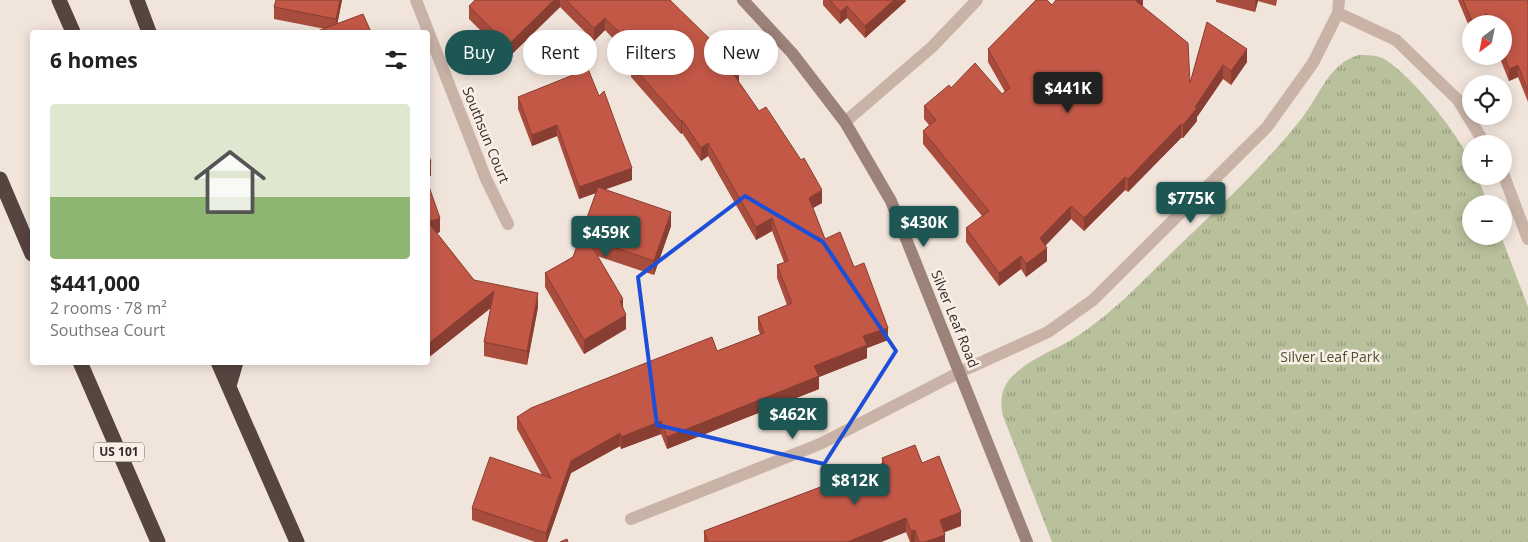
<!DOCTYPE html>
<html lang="en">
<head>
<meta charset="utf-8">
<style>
	:root { --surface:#fff; --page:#f6f6f6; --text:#222; --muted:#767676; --accent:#1e5654 }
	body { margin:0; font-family:"Open Sans",sans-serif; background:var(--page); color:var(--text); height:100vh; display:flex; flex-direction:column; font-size:19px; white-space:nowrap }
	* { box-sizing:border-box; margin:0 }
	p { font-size:16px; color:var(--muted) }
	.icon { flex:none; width:28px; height:28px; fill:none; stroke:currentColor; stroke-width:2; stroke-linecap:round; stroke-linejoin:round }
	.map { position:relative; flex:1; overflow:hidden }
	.drawer { position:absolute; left:30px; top:30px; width:400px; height:335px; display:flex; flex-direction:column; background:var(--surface); border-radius:5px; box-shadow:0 2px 12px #0003 }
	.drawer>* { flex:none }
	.guide { position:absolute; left:445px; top:30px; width:475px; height:45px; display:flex; gap:10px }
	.needle { width:32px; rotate:212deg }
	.tools { position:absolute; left:1462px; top:15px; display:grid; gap:10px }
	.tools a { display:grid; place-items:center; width:50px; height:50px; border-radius:50%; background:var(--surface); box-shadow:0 2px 12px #0003; font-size:25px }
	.price { position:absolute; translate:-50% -42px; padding:0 11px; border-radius:5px; background:var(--accent); color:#fff; font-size:16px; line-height:32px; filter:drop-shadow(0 1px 2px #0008) }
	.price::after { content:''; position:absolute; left:50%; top:30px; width:15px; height:11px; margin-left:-8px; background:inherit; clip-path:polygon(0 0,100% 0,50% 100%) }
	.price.active { background:#222; color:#fff }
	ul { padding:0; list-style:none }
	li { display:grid; align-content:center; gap:10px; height:265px; padding:0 20px }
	li span { display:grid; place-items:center; height:155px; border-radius:5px; color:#555 }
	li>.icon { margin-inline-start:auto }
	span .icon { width:90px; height:90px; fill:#fffc; stroke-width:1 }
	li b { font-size:21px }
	h2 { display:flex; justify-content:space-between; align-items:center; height:60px; padding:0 20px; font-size:21px }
	.chip { padding:0 18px; border-radius:22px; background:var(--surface); box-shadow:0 2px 12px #0003; font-size:18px; line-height:45px }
	.chip.active { background:var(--accent); color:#fff }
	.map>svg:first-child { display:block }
	.park { fill:url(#park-tufts) }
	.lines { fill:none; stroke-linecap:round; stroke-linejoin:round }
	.street { stroke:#c9b3a7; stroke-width:12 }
	.secondary { stroke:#9d8279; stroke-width:12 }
	.highway { stroke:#56443f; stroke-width:15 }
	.wall { fill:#a84c3d }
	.shaded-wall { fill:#883e32 }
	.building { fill:#c35847; stroke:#883e32 }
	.marked { fill:none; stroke:#1d4ed8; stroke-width:4; stroke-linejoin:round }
	.labels { text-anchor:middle; stroke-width:5; stroke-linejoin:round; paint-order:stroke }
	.shield { fill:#f9efe7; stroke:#706661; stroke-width:1 }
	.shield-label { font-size:12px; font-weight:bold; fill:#362b28 }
	.street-label { font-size:14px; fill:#362b28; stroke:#f9efe7 }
	.park-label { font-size:14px; fill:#49532c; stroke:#f9efe7 }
</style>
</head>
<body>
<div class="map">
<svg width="1528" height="542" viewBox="0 0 1528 542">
	<defs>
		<pattern id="park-tufts" width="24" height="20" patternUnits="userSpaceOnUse" patternTransform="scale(1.25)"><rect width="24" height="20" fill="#b8c09c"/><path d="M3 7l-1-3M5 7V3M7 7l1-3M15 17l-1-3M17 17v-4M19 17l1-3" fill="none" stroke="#969c7f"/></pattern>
	</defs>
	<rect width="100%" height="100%" fill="#f1e4db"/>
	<path class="park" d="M1359 55C1367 55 1375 55 1382 58 1406 69 1464 139 1471 165 1472 168 1471 173 1471 176H1477L1488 204H1471V236H1501L1528 307V542H1052L1003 416C1000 403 1001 390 1009 380 1026 359 1057 350 1079 335 1104 318 1127 297 1148 276 1200 224 1257 175 1302 118 1320 95 1329 63 1359 55Z"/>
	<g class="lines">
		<path class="street" d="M416 0 486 179 508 224
			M1338 13 1396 40 1458 100 1485 144
			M845 122 932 47 977 0
			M1504 176 1528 239
			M631 519 820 444 960 372 1048 332 1093 300 1267 127 1313 63 1338 13 1339 0"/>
		<path class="secondary" d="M743 0 792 53 845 122 891 201 1027 542"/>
		<path class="highway" d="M59 0 73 32
			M137 0 149 32
			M0 179 32 254
			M80 362 158 542
			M218 362 297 542
			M229 386 236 362"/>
	</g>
	<path class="wall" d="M276 0H342L337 24 325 29 274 19V7Z
		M475 0H670L739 82 822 203 813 208 825 239 854 267 888 340 867 348V358L819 377V389L667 449 661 434 621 449 620 446 571 473 547 542H535L472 520V508L542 475 517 429V417L717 351 760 334 758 329V317L787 305 777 278V265L784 262 772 231 756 240 708 156 701 161 682 133 681 134 631 77V64L634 61 605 30 594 41 560 7 508 58 469 19V6Z
		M823 0H906V1L865 38 847 18 840 24 823 5Z
		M1143 0 1142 6 1190 83 1207 22 1247 62 1231 85 1223 79 1197 117V121L1183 138H1181L1128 192 1125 190 1084 231 1071 219 1046 245 1047 261 1026 277 1021 269 999 286 966 242V228L982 216 923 144V131L929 125 924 119V106L951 88 1002 94 1005 92 988 62V49L1052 5Z
		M1216 0H1277L1276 6 1258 1 1255 12 1216 2Z
		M1458 0H1527L1528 3V102L1518 77 1509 81 1499 56H1504V24H1471V31Z
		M518 97 632 180 605 189 671 226 654 275 597 256 623 307 626 329 584 354 545 287V273L573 257 596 193 579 199 557 136 532 146 518 109Z
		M428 184 440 232 437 233 474 280 538 307 527 365 484 356V342L491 308 428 358Z
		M882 458 922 463 961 526 944 532 945 542H910L906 532 881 542H704V531L882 464Z"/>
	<path class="shaded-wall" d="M340 0H342L336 31V19Z
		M554 0H560V7L508 58V45Z
		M894 0 906 1 865 38V26Z
		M1137 0H1143V5L1136 14V1Z
		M1255 0H1258V1L1255 12Z
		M847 6V18L840 24V12Z
		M1487 14V24H1472V21Z
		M605 18V30L594 41V28Z
		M1247 49V62L1231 85V71Z
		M1223 65V79L1197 117V121L1183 138V125Z
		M1518 65V77L1509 81V69Z
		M739 71V84L734 75Z
		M682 120V133L681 134V121Z
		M1181 124V138L1128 192V179Z
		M557 125V136L532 146V135Z
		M708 143V156L701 161V148Z
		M431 162V176L428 177V163Z
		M632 168V180L579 199V187Z
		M1125 177V190L1084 231V218Z
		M822 190V203L809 210V198Z
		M1071 206V219L1040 251V238Z
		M671 212V226L654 275V261Z
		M440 218V232L428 236V222Z
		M772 218V231L756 240V227Z
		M1047 248V261L1026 277V264Z
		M1021 256V269L999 286V273Z
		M494 291V305L428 358V344Z
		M538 293V307L527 365V351Z
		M623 299V313L620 301Z
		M626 315V329L584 354V340Z
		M888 328V340L867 348V358L819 377V389L667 449V437L814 366 863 336Z
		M661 421V434L621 449V437Z
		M620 433V446L571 473 547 542H546V533L571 461Z
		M961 512V526L940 534V520Z
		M906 518V532L881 542H847Z
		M915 530V542H911V531Z
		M945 535V542H925Z"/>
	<path class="building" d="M276 0H340L336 19 274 7Z
		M475 0H554L508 45 469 6Z
		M566 0H670L717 46 739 71 734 75 759 111 766 107 801 160 804 158 822 190 809 198 825 239 840 232 854 267 864 263 888 328 863 336 867 345 814 366 819 376 667 437 661 421 621 437 620 433 571 461 546 533 472 508 490 457 551 478 517 417 531 408 712 337 717 351 764 333 758 317 792 303 777 265 788 261 772 218 756 227 708 143 701 148 682 120 681 121 631 64 641 54 605 18 594 28Z
		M830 0H894L865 26 847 6 840 12Z
		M1036 0H1047L1052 5 1056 0H1137L1136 1 1188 43 1190 83 1207 22 1247 49 1231 71 1223 65 1195 107 1197 108 1183 125 1181 124 1128 179 1125 177 1084 218 1071 206 1040 238 1047 248 1026 264 1021 256 999 273 966 228 989 211 923 131 936 120 924 106 949 85 951 88 975 63 1002 94 1010 88 988 49Z
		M1463 0H1527L1528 3V91L1518 65 1509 69 1504 55V24H1491L1487 14 1472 21Z
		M363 14 371 32H315Z
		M588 69 599 96 604 91 632 168 579 187 557 125 532 135 518 97Z
		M428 153 431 162 428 163Z
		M428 184 440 218 428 222 474 280 538 293 527 351 484 342 494 291 428 344Z
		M598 187 671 212 654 261 587 238 623 299 620 301 626 315 584 340 545 273 573 257Z
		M915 445 922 463 939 456 961 512 940 520 945 535 925 542H919L915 530 911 531 906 518 847 542H708L704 531 884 463 882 458Z
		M567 539 568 542H560Z"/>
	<path class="marked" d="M745 196 823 242 896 351 824 464 657 425 638 277Z"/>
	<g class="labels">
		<rect class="shield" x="94" y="442.5" width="50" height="19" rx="4"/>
		<g class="shield-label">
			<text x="119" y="456">US 101</text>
		</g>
		<g class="street-label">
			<text transform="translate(486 135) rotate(68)" y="5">Southsun Court</text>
			<text transform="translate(955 319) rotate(68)" y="5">Silver Leaf Road</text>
		</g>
		<g class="park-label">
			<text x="1330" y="362">Silver Leaf Park</text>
		</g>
	</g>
</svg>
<div class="tools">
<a><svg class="needle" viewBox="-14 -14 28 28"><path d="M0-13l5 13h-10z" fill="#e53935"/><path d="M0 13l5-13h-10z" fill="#767676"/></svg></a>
<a><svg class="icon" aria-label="locate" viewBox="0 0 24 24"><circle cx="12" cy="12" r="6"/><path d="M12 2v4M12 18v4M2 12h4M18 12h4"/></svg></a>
<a>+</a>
<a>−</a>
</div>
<b class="price active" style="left:1068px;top:114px">$441K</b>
<b class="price" style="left:1191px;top:224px">$775K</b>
<b class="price" style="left:924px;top:248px">$430K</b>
<b class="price" style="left:606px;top:258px">$459K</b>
<b class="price" style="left:793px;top:440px">$462K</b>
<b class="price" style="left:855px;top:506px">$812K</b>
<div class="guide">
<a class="chip active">Buy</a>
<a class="chip">Rent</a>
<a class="chip">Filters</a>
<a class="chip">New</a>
</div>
<section class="drawer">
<h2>6 homes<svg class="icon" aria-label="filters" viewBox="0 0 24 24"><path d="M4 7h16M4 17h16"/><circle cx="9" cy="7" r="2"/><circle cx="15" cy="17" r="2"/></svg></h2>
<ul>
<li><span style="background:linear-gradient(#dfe7d0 60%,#8fb573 0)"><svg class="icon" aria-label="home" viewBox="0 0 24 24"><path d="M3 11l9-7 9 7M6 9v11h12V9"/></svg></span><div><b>$441,000</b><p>2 rooms · 78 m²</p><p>Southsea Court</p></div></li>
</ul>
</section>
</div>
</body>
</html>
